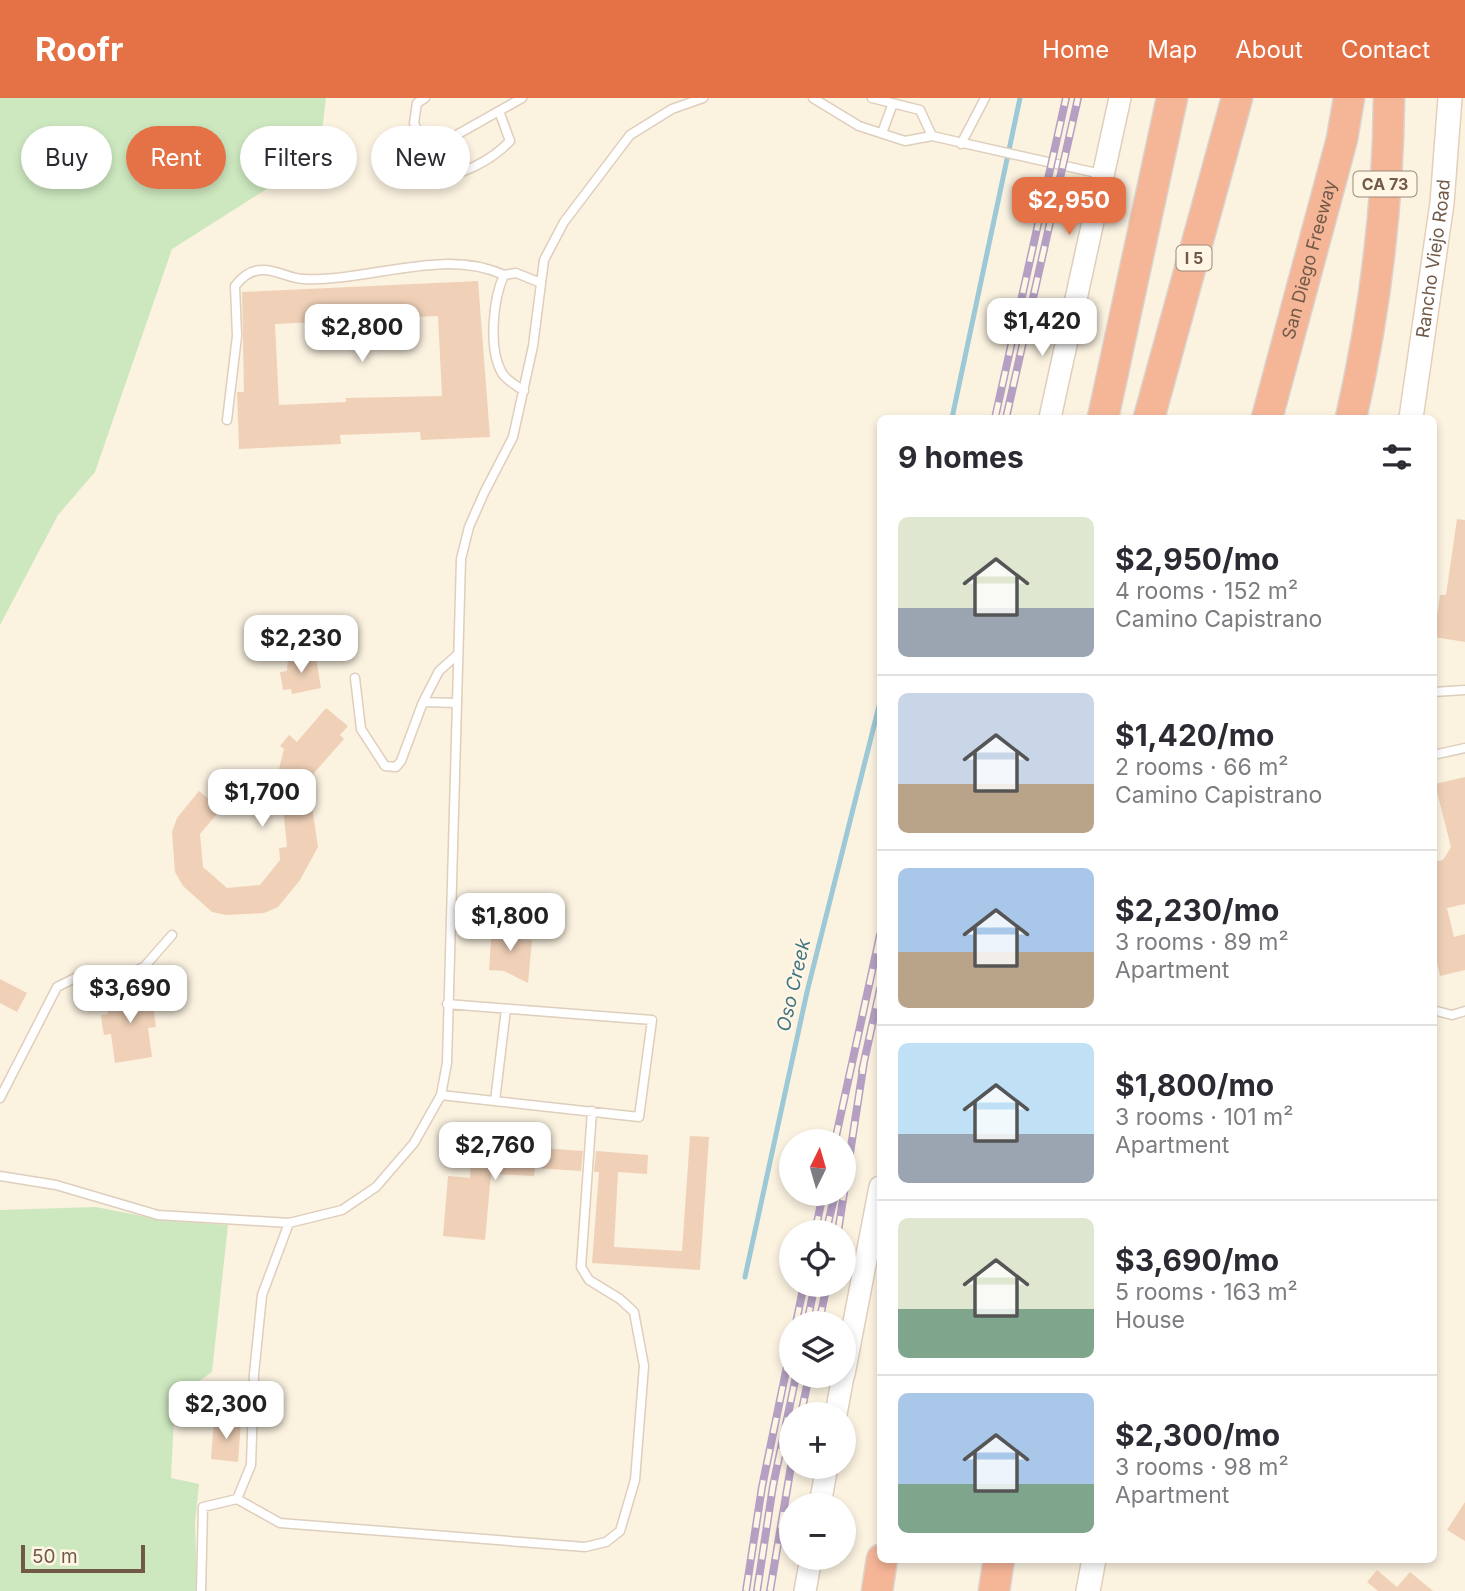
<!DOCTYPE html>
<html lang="en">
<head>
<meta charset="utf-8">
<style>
	:root { --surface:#fff; --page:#f7f7f7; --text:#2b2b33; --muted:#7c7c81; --line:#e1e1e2; --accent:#e47246 }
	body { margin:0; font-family:Inter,sans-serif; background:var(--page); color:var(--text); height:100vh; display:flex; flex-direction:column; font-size:26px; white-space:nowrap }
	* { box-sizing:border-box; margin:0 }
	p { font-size:23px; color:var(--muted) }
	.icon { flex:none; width:38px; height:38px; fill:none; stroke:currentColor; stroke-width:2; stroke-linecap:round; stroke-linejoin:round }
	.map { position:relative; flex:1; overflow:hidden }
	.side { position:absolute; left:877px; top:317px; width:560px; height:1148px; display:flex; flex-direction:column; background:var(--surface); border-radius:10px; box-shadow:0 4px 10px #0003 }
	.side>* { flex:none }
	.guide { position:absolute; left:21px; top:28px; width:665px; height:63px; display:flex; gap:14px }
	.needle { width:46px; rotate:5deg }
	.buttons { position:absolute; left:779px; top:1031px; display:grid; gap:14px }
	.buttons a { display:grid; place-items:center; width:77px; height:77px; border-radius:50%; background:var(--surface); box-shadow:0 4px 10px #0003; font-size:35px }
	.scale { position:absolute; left:21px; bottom:18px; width:124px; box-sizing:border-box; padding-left:7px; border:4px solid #715948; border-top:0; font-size:19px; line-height:24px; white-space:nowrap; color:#715948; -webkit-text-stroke:5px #fff6e5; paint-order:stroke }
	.price { position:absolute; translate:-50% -60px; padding:0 16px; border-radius:14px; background:#fff; color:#222; font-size:23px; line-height:46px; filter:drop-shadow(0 2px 4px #0008) }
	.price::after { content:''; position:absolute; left:50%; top:42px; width:21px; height:16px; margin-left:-10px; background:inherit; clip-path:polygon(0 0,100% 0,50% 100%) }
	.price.on { background:var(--accent); color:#fff }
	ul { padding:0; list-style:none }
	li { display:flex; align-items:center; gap:21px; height:175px; padding:0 21px }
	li+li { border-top:2px solid var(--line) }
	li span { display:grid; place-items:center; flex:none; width:196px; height:140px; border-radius:10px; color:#555 }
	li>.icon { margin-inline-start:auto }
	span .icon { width:84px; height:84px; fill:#fffc; stroke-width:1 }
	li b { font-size:30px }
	h2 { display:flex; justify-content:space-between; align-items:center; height:84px; padding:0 21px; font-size:30px }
	.chip { padding:0 24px; border-radius:32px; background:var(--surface); box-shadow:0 4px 10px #0003; font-size:24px; line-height:63px }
	.chip.on { background:var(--accent); color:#fff }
	header { display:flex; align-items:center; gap:42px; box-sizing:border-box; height:98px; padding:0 35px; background:var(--accent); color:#fff }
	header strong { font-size:33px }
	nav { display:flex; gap:38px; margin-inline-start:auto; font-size:24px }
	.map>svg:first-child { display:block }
	.green { fill:#cde8bf }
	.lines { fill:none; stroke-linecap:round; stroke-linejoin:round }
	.stream { stroke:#9cc9d5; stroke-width:5 }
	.building { fill:#f0d1b8; fill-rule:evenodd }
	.service-casing { stroke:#dfcebc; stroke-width:11 }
	.tertiary-casing { stroke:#dfcebc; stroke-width:24 }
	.secondary-casing { stroke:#e4d0ba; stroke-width:26 }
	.motorway-casing { stroke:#dad4cf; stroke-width:33 }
	.service { stroke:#fff; stroke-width:8 }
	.tertiary { stroke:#fff; stroke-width:21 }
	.secondary { stroke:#fff; stroke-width:23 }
	.motorway { stroke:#f5b597; stroke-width:30 }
	.rail-casing { stroke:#b5a0c3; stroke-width:8 }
	.rail { stroke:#fff6e5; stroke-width:5; stroke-dasharray:16; stroke-linecap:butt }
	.labels { text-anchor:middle; stroke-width:5; stroke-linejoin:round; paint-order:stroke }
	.shield { fill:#fff6e5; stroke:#9c8877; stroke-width:2 }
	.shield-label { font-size:16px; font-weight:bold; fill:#715948 }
	.street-label { font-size:18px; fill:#715948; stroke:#fff6e5 }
	.water-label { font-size:19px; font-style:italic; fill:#427685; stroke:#fff6e5 }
</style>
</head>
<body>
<header>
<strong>Roofr</strong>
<nav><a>Home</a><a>Map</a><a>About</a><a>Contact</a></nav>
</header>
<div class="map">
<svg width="1465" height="1493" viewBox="0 0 1465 1493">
	<rect width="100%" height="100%" fill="#fbf2e0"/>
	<path class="green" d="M0 0H326L319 58 172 151 95 374 58 417 0 527Z
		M96 1109 162 1122 228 1127 212 1274 175 1300 171 1380 199 1386 195 1425 197 1493H0V1112Z"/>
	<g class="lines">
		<path class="stream" d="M952 320 1020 0
			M745 1179 807 894 880 604"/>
	</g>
	<path class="building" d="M478 183 490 339 421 342 420 334 340 337 341 346 239 351 237 294H244L242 194ZM438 218 442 298 346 300V304L279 307 275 226Z
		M1457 421 1465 422V544L1434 539 1440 497H1446Z
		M304 555 306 562 316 560 321 590 292 596 291 591 283 592 280 574 287 573 288 558Z
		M326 610 348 628 340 637 344 641 314 675 310 695 318 749 300 782 278 809 264 815 226 817 212 814 183 788 175 774 172 734 177 720 199 693 221 711 200 736 203 769 227 790 260 787 280 762 279 750 287 749 281 689 275 687 284 651 280 648 289 637 297 644Z
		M1465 679V806L1447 810 1454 839 1465 836V872L1440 878 1436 860H1433V764L1443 762 1451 749 1435 686Z
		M492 829 520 831 519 841 532 842 528 885 504 873 489 872Z
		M0 881 27 895 17 914 0 905Z
		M151 892 156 929 148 930 152 959 115 965 111 936 104 937 102 926 101 917 108 916 106 899Z
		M690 1038 709 1039 700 1172 592 1165 599 1074H594L596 1053 648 1057 647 1076 618 1074 614 1149 682 1153Z
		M472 1045 583 1053 581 1073 535 1070 534 1078 491 1076 485 1142 443 1138 448 1078 470 1080Z
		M214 1322 241 1324 238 1364 211 1361Z
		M1465 1404V1443L1447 1432Z
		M1377 1472 1397 1489 1410 1474 1433 1493H1378L1367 1484Z"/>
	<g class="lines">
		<g class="service-casing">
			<path id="service" d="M425 0 417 5 414 25 426 51 437 48 522 0
				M813 0 859 28 905 43 932 38 1101 76
				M872 0 920 12 932 38
				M882 35 893 5
				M961 46 985 0
				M426 51 432 79C459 80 492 62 510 43L499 13
				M524 293C517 288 506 282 502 275 488 251 493 201 504 177L516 175 541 185
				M227 322 237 238 235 188C242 179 250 172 262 172 276 171 290 181 304 181 368 184 443 149 504 177
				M355 580 361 631 385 668 396 669 401 663 423 604
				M1433 594 1465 592
				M457 605 423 604 439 573 457 557
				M1433 657 1465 650
				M1433 912 1452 917 1465 913
				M441 997 639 1019 652 922 447 906
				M0 1000 57 889 79 878 115 881 144 869 172 837
				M495 1003 506 911
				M0 1078 56 1087 158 1117 289 1125 342 1112 376 1089 414 1045 441 997 447 965 461 461 469 429 484 395 513 339 533 248 544 162 564 124 630 37 672 11 703 0
				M237 1401 280 1425 585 1449 606 1444 620 1433 635 1382 644 1268 634 1214 620 1201 589 1182 581 1169 592 1013
				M201 1493 203 1409 237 1401 251 1367 254 1276 262 1197 289 1125"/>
		</g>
		<g class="tertiary-casing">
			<path id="tertiary" d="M1050 320 1120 0
				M844 1276 880 1089
				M836 1316 843 1278
				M820 1407 827 1368
				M805 1493 811 1460"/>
		</g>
		<g class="secondary-casing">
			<g id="secondary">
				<path id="s1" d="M1411 320 1442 105 1450 0"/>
				<path d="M1088 1493 1094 1461"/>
			</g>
		</g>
		<g class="motorway-casing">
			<g id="motorway">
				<path d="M1103 320 1172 0"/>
				<path d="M1149 320 1237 0"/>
				<path id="s2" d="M1267 320 1342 41 1349 0"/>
				<path d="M1351 320C1375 215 1388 108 1389 0"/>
				<path d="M877 1493 882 1461"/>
				<path d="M994 1493 999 1461"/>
			</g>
		</g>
		<use href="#service" class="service"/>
		<use href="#tertiary" class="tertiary"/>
		<use href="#secondary" class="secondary"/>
		<use href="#motorway" class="motorway"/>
		<g class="rail-casing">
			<path id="rail" d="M995 320 1066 0
				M1006 320 1078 0
				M862 973 880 891
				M835 1043 880 837
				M815 1134 823 1096
				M826 1134 835 1096
				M838 1134 864 964
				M796 1225 804 1186
				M807 1225 815 1186
				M819 1225 827 1186
				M801 1316 809 1278
				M746 1493 762 1389 791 1249
				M757 1493 773 1388 796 1278
				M770 1493 791 1368"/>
		</g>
		<use href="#rail" class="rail"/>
	</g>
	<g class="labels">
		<g class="shield">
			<rect x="1353.5" y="73.5" width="63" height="25" rx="5"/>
			<rect x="1176.5" y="147.5" width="35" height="25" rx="5"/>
		</g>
		<g class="shield-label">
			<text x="1385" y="92">CA 73</text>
			<text x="1194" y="166">I 5</text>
		</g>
		<g class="street-label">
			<text dy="6" stroke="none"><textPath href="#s1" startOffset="161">Rancho Viejo Road</textPath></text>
			<text dy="6" stroke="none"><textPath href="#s2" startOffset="164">San Diego Freeway</textPath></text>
		</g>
		<g class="water-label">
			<text transform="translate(793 887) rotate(-77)" y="7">Oso Creek</text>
		</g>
	</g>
</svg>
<div class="buttons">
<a><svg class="needle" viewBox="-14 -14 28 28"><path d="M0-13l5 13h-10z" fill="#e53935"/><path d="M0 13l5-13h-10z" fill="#7c7c81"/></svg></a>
<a><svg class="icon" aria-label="locate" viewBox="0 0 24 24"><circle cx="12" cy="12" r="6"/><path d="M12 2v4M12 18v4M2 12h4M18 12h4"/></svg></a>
<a><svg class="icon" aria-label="layers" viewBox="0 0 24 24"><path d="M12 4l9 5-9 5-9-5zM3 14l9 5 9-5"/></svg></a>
<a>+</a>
<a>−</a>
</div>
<div class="scale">50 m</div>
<b class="price on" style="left:1069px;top:139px">$2,950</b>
<b class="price" style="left:1042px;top:260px">$1,420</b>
<b class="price" style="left:362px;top:266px">$2,800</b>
<b class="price" style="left:301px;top:577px">$2,230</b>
<b class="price" style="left:262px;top:731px">$1,700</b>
<b class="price" style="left:510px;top:855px">$1,800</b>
<b class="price" style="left:130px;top:927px">$3,690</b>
<b class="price" style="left:495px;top:1084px">$2,760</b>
<b class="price" style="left:226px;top:1343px">$2,300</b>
<div class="guide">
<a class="chip">Buy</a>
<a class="chip on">Rent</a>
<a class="chip">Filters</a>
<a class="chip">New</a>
</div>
<section class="side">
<h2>9 homes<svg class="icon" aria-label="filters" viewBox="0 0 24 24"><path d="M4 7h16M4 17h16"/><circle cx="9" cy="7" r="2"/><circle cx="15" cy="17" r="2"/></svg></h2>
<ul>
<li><span style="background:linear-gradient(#dfe7d0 65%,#9aa5b1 0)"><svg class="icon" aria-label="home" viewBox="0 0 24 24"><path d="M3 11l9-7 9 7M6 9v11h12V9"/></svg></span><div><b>$2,950/mo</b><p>4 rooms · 152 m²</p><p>Camino Capistrano</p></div></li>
<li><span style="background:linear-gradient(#c9d6e8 65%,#b9a48a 0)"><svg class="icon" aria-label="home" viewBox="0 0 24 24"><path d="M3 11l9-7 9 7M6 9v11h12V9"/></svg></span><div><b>$1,420/mo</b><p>2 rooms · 66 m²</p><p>Camino Capistrano</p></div></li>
<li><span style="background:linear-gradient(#a9c7e8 60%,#b9a48a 0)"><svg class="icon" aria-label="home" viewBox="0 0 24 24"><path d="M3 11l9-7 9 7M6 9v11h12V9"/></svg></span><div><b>$2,230/mo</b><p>3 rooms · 89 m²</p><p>Apartment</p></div></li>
<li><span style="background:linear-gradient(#bfe0f5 65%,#9aa5b1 0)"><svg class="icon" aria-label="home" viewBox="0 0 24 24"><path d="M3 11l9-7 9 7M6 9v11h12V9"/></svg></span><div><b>$1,800/mo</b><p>3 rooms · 101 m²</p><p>Apartment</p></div></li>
<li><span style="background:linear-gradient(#dfe7d0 65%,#7fa58c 0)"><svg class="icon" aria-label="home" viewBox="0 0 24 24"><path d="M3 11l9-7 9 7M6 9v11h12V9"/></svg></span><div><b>$3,690/mo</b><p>5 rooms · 163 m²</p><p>House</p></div></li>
<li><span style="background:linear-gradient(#a9c7e8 65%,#7fa58c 0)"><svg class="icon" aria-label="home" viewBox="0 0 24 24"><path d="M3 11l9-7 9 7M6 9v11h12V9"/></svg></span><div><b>$2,300/mo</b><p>3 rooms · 98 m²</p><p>Apartment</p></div></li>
</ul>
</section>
</div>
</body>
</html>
